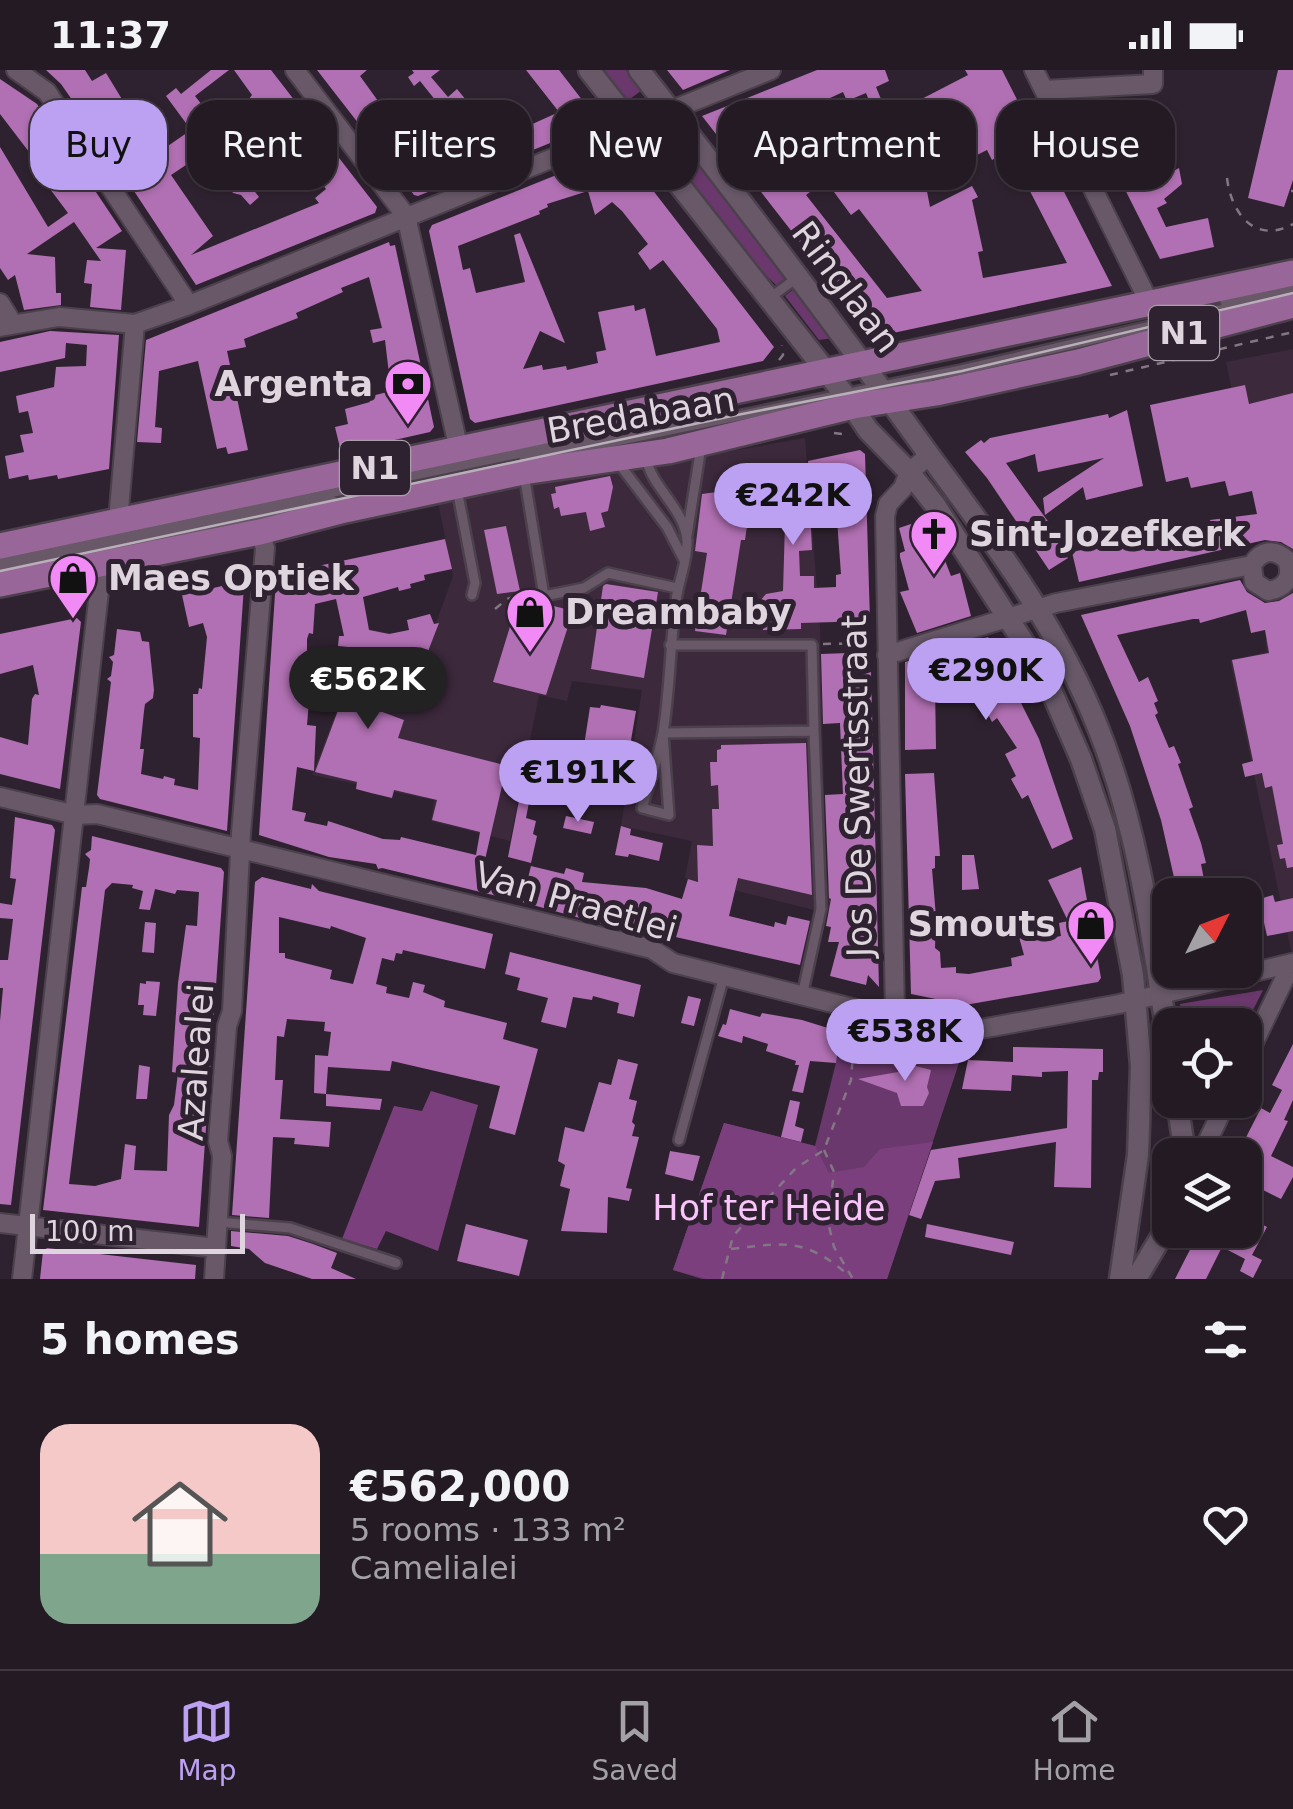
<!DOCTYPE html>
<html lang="en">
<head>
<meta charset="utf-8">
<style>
	:root { --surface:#231a24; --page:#2f2731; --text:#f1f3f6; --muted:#a3a1a6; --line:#403841; --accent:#bca0f2 }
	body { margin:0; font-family:"DejaVu Sans",sans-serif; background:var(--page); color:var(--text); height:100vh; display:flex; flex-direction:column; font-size:38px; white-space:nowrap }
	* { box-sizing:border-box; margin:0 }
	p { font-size:32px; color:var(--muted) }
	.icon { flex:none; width:55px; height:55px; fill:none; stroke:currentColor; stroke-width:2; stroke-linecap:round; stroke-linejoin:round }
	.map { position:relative; height:1209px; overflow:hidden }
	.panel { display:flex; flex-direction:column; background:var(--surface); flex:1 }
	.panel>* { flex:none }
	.hud { position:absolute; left:30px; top:30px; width:1235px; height:90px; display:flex; gap:20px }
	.needle { width:65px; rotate:48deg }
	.tools { position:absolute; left:1152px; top:808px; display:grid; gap:20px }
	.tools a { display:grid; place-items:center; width:110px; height:110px; border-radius:20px; background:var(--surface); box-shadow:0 2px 8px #0004,0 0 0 2px var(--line); font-size:50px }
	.scale { position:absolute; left:30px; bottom:25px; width:215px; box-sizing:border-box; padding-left:10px; border:5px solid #ded5de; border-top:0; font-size:28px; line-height:35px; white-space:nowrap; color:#ded5de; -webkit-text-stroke:8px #2f2230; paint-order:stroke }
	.price { position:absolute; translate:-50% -85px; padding:0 22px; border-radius:35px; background:var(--accent); color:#111; font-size:32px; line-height:65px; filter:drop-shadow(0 2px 5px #0008) }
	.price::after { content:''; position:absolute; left:50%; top:60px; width:30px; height:22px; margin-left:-15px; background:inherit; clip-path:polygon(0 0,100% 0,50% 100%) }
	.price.on { background:#222; color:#fff }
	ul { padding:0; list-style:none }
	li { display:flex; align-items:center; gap:30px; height:250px; padding:0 40px }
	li+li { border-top:2px solid var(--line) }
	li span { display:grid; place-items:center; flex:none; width:280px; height:200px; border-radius:30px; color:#555 }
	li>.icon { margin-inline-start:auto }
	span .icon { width:120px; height:120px; fill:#fffc; stroke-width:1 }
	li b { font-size:42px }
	h2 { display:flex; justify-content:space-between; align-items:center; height:120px; padding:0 40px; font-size:42px }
	.pill { padding:0 35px; border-radius:30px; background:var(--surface); box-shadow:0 2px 8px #0004,0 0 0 2px var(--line); font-size:35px; line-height:90px }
	.pill.on { background:var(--accent); color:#111 }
	.status { display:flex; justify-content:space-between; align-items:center; height:70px; padding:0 50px; background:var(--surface); direction:ltr }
	.status svg { height:28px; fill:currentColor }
	.tab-bar { display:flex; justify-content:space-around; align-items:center; height:140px; border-top:2px solid var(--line); background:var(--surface); font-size:28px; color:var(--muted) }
	.tab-bar a { display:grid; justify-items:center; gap:5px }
	.tab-bar .on { color:var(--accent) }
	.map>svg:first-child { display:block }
	.built { fill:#3c293c }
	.green { fill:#6a386c }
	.forest { fill:#7c3f7e }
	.building { fill:#b170b3; fill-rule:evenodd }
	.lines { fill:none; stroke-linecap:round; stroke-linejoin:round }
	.service-casing { stroke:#4b404b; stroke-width:14 }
	.minor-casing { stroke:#4b404b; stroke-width:22 }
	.tertiary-casing { stroke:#4b404b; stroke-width:25 }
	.primary-casing { stroke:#4b404b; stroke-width:30 }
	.path { stroke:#827783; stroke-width:2.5; stroke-dasharray:8 8; stroke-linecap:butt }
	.service { stroke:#685868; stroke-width:9 }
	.minor { stroke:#685868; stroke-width:18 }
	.tertiary { stroke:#685868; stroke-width:20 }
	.primary { stroke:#99669a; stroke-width:25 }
	.tram { stroke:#b9afb9; stroke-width:2.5 }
	.labels { text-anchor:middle; stroke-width:10; stroke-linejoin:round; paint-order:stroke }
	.shield { fill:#2f2230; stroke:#aa9faa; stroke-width:2.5 }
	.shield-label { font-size:32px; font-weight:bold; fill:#ded5de }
	.street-label { font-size:35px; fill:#ded5de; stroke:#2f2230 }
	.poi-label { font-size:35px; font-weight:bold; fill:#ded5de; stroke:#2f2230; text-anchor:start }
	.park-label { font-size:35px; fill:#f9c4f9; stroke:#2f2230 }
</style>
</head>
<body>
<div class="status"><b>11:37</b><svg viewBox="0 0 49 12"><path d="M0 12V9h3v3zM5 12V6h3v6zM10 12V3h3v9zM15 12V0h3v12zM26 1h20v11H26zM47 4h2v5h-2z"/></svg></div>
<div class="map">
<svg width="1293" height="1209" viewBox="0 0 1293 1209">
	<rect width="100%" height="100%" fill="#2f2230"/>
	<path class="built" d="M1293 279V483L1281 471 1263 468 1226 292Z
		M805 368 820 558 826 807 833 840H814L685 808 692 771 621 756 642 620 572 611 567 631 539 625 510 771 431 751 434 730 312 705 368 559 394 564 436 553 453 506 438 432Z
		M1293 516V890L1230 590 1267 582 1265 570 1282 565 1275 528Z"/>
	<path class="green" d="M600 0H626L642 20 626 32Z
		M679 66 787 209 777 216 737 177 663 80Z
		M794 219 833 268 819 270 785 226Z
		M1263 920 1245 956 1182 955 1180 934Z
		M847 949 964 978 887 1209H702L673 1200 724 1053 815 1076Z"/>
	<path class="forest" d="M431 1021 478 1035 438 1181 386 1161 377 1179 342 1169 394 1036 422 1041Z
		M724 1053 815 1076 829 1103 864 1097 880 1079 933 1072 887 1209H707L673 1200Z"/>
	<path class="building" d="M46 0H85L92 11 106 3 131 44 121 51 149 89 191 60 166 26 176 18 181 24 211 0H229L195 26 202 35 194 42 259 127 250 135 241 125 233 123 225 110 229 107 216 85 209 90 204 83 171 105 213 166 191 185 319 133 315 128 326 119 304 91 308 88 297 74 290 75 282 67 275 73 245 34 252 25 234 0H271L377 137 375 143 196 215 103 74 61 14Z
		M317 0H367L360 6 399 60 423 86 433 79 434 82 485 62 491 61 493 66 515 57 517 61 559 42 526 0H559L600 53 418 126 414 125Z
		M412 0H440L431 7 448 27 457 19 471 36 442 50 430 35 436 31 420 11 414 16 408 7 414 3Z
		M667 0H730L683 20Z
		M817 0H885L889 11 876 17 904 85 926 75 910 35 968 5 965 0H1002L1112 216 893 263 866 257 702 46ZM843 22 847 31 866 23 880 58 857 66 861 76 813 71 816 85 871 90 834 122 851 145 859 139 922 221 887 228 806 125 810 122 786 91 779 97 763 77 768 73 751 52 783 39 787 48ZM987 80 992 90 999 86 1002 93 1008 90 1011 97 1016 94 1067 193 983 208 978 182 983 181 972 130 978 127 972 116 930 137 925 111Z
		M1278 0H1293V110L1284 137 1248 128Z
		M0 9 37 34 122 161 96 178 126 180 121 240 90 237 92 214 84 213 87 190 101 191 74 152 27 184 55 187 56 223H61V235L24 240 15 205 8 210 0 198V77L48 157 68 143 44 111 49 108 0 44Z
		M1144 44 1145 63 1127 64 1145 101 1154 97 1160 108 1179 98 1182 114 1164 129 1167 133 1157 138 1166 157 1208 148 1214 177 1160 189 1088 46Z
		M621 79 774 277 763 291 475 353 470 349 429 161 432 155ZM588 121 595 145 612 132 622 141 648 174 638 183 650 200 663 190 717 259 720 272 656 286 645 238 635 241 634 235 598 242 606 280 596 282 598 293 567 300 566 296 543 300 542 295 523 299 540 261 565 273 520 163 514 165 525 212 476 223 470 198 463 200 458 176 540 144 539 141 548 137 547 134Z
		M389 172 390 176 395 175 434 357 430 362 341 382 335 357 348 354 345 339 370 332 368 327 391 321 385 270 373 273 370 260 382 258 369 207 341 218 343 222 296 243 298 248 244 269 246 277 227 281 248 380 228 384 226 377 217 379 198 291 159 301 155 357 162 358 161 373 137 372 146 270Z
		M50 261 119 265 109 399 58 409 57 405 29 410 28 405 9 409 5 386 24 382 20 365 33 363 28 341 19 343 16 326 54 317 56 297 86 296 87 275 66 273 65 288 0 302V272Z
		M1245 315 1249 334 1293 323V479L1281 472 1265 470 1079 512 1072 482 1096 477 1095 474 1106 471 1107 475 1130 470 1133 480 1155 475 1153 467 1172 464 1171 458 1187 455 1189 467 1212 463 1210 450 1257 444 1252 421 1229 426 1225 411 1191 418 1188 407 1166 412 1150 335Z
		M1127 340 1143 416 1086 430 1083 417 1045 445 1043 428 1104 388 1038 402 1035 384 1006 393 1052 457 1049 460 1068 488 1049 500 987 408 965 382 981 370 984 373 990 368 1108 344 1109 348Z
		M860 380 865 384 870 551 801 553V559L763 560 759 532 766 524 783 521 785 454 776 447 748 449 745 470H741L726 565 695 561 707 483 695 481 702 424 776 414 777 419 785 418 810 427 808 391ZM836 436 841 504 836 505V517L814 518V506H800L799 481 812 480 810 437Z
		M610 406 613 417 608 441 601 443 605 457 590 461 586 442 561 446 559 437 554 439 551 424 556 423 555 417Z
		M923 450 931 473 936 471 939 475 951 506 960 503 971 546 917 563 900 522 909 520 900 487V483L905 481 899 458Z
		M506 456 520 521 497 524 484 460Z
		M445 469 452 499 424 505 425 510 410 514 411 518 399 521 398 517 363 527 369 560 389 564 409 560 407 550 430 544 434 554 439 553 409 630 405 628 377 640 404 650 398 668 524 700 520 720 502 716 481 807 505 812 501 827 382 798 378 799 376 794 329 787 259 765 276 509 280 504ZM336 529 344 566H339L338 576 348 577 345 610 349 611 315 702 357 712 356 719 371 723 392 728 394 720 437 730 432 750 480 762 476 785 401 767 400 770 383 769 328 751 327 756 304 751 306 743 292 740 297 697 314 701 316 656 307 655 312 595H307V569L309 563 313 564 315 534Z
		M1240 510 1247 522 1265 533 1279 531 1293 523V797L1287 798 1285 788 1280 789 1277 775 1283 774 1272 716 1265 718 1262 703 1245 707 1242 694 1253 691 1232 590 1269 583 1265 560 1251 563 1246 540 1200 553 1199 549H1193L1117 565 1139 612 1148 607 1158 631 1154 633 1158 643 1155 645 1169 678 1174 676 1181 693 1178 694 1193 737 1189 739 1201 773 1206 793 1201 794 1207 825H1178L1161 750 1130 656 1081 545Z
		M240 512 244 516 227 761 100 729 97 725 111 612 107 609 111 606 113 592 109 587 114 585 117 559 140 562 142 571 149 572 154 620 153 628 145 634 144 641 140 679H144L141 704 163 709 164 706 175 709 174 715 198 720 200 668 193 667V624H198L199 618 202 619 207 567 203 553 189 557 182 525Z
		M606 514 658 522 644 608 591 599 603 516Z
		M519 527 573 541 546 625 493 612Z
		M77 548 81 552 60 719 0 704V667L28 675 32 629 35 624 39 625 33 595 0 604V564Z
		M988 567 1039 669 1073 769 1052 779 1028 725 1022 729 1011 709 1016 706 1005 684 1017 678 997 648 992 652 981 631 986 629 972 603 935 615 936 679 905 680V592Z
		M849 583 856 607 871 602 879 917 868 905 866 915 830 906 839 872H828L831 857 826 856 831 829 829 828 825 725 843 724 840 653 823 654 821 584Z
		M601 635 636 641 630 676 626 680 614 677 612 687 583 682 590 637 600 638Z
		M806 673 812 825 738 808 729 846 774 857 775 852 786 855 788 846 810 851 800 895 605 851V855L522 832 531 796 564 804 566 798 584 803 582 812 646 818 682 829 688 809 698 812 697 775 713 776 712 739H719L718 715 711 716 710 692H717V680L721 679V675Z
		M934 703 940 786H935V798L932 799 936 847 935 878 940 882 941 898 956 897V903L969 904 1012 896 1011 888 1024 885 1019 867 1030 866 1031 871 1061 866 1059 853 1068 851 1048 810 1081 797 1101 908 1098 912 965 935 911 924 905 704Z
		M521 720 531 722 526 748 536 751 533 764 537 766 531 793 508 787Z
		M566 746 594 752 591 764 563 758Z
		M15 747 52 755 55 760 11 1135 0 1134V951L3 918H0V890H8L13 849 0 848V833L12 835 16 809 10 808Z
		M621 756 631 759 630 765 663 773 659 791 629 784 628 787 615 785Z
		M92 766 221 798 224 802 199 1157 43 1140 82 817H86L89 798 90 789 85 784 91 780ZM112 813 133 815 132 818 143 821 139 839 150 840 155 819 175 824 177 820 199 822 197 856 186 855 178 913 172 1002 178 1003 174 1035 169 1045 167 1101 134 1100 136 1076 125 1074 121 1109 95 1116 69 1114 105 820Z
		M962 785H974L979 819 962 820Z
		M262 807 311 819 312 814 319 821 493 864 485 899 403 880 402 884 396 883 394 891 382 888 376 914 387 917 386 923 409 928 413 912 425 915 423 922 445 931 444 937 507 953 503 969 538 979 515 1065 489 1058 500 1016 392 991 390 1001 328 997 326 1024 314 1023 315 985 328 986 331 962 324 961 325 952 287 949 284 967 277 966 275 1010H283L280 1049 331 1052 329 1077 294 1074 295 1068 273 1067 269 1148 232 1145 255 812ZM279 847 330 859 331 856 366 868 353 914 330 909 332 900 285 888V883H279Z
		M1273 825 1275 832 1293 828V861L1267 866 1260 835 1264 834 1263 828Z
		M145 852 156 853 154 883 142 882Z
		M510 882 641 915 634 947 617 943 619 933 593 926 592 930 573 927 566 958 541 952 548 928 517 920 520 908 505 904Z
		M146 911 160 912 156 946 143 945 144 935H138L140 913 146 914Z
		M688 926 701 929 694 956 681 953Z
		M730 939 760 947 762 943 802 950 841 962 836 993 810 991 803 1023 792 1021 799 995H795L796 991 766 981 768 974 743 966 742 973 718 966 723 954 726 955Z
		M1293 974V1030L1284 1050 1288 1051 1271 1086 1293 1097V1107L1281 1129 1245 1111V1085H1237L1261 1038 1270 1043 1282 1020 1272 1015Z
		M1013 977 1103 979V1002H1099L1098 1010H1092L1091 1118 1054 1117 1056 1072 958 1088 960 1108 935 1111 921 1149 909 1145 931 1080 1067 1058 1068 1001 1042 1002V1007L1012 1005 1011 1021 962 1019 968 990 1013 992Z
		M618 989 638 994 629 1029 637 1031 632 1052 635 1055 632 1066 639 1067 626 1118 632 1119 629 1131 608 1127 607 1163 561 1161 570 1119 560 1116 565 1095 558 1091 565 1057 584 1062 599 1012 611 1015Z
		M909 989 912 995 931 1000 927 1017 929 1023 923 1036H901L897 1023 858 1009 898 1002Z
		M139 995 150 997 147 1029H136Z
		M326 1024 382 1029 380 1040 326 1036Z
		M790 1030 800 1032 795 1056 804 1059 801 1072 781 1067Z
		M670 1081 700 1086 693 1111 665 1104Z
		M1245 1145 1267 1157 1252 1185 1262 1190 1253 1208 1240 1201 1245 1189 1222 1177 1206 1209H1175L1198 1164 1213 1171 1218 1160 1245 1173Z
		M466 1154 528 1170 519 1206 457 1191Z
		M927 1154 1014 1172 1011 1185 925 1167Z
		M231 1161 288 1166 313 1174 337 1183 331 1198 356 1209H312L265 1193 249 1179 231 1176Z
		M47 1178 196 1195 195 1209H40L43 1181Z"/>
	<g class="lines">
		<g class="service-casing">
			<path id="service" d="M771 227 798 207
				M1225 232 1293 216
				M646 388C652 418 684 438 687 470 688 491 678 511 676 531 670 575 670 620 663 663 658 689 649 714 642 738L669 745 663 663 814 661 812 575H670
				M524 390 961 300 1293 223
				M617 391 667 457 684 490
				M524 404 544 526 584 518 608 503 677 518
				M457 419 475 513 472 525
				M687 465 701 377
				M0 492 702 345
				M0 500 333 431
				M802 926 821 839 814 661
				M679 1070 724 906
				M218 1152 290 1158 396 1193"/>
		</g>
		<g class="minor-casing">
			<path id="minor" d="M16 0 47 22 189 235
				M295 0 406 146 459 380
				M1034 0 1150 234
				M1044 20 1153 14V0
				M0 233 13 254
				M0 257 59 247 135 254 189 235 771 0
				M118 451 135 254
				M887 585 1056 533 1252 495C1261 480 1274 478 1287 490 1293 507 1286 518 1268 521L1254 512 1252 495
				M0 727 76 745 97 744 652 879 673 893 864 941 895 943 964 962 1119 934 1292 893
				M895 943 885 446 888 434 903 418 909 402 930 385
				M1245 991 1292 893
				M1202 1083 1227 1030
				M0 1153 216 1178
				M22 1209 102 495
				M214 1209 222 1086 218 1071 227 956 232 941 241 763 265 478 260 462"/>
		</g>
		<g class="tertiary-casing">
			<path id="tertiary" d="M589 0 844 324 868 360 909 402 935 435 1044 604 1081 689 1105 759 1133 905 1141 996 1138 1085 1120 1209
				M639 0C737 125 834 253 927 382 992 470 1058 556 1098 658 1140 763 1153 873 1170 984
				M1177 1030 1185 1085
				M1136 1209 1170 1152"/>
		</g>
		<g class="primary-casing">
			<path id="primary" d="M0 476 1293 203
				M0 514 260 462 345 440 523 402 668 381 853 336 936 323 1078 292 1293 235"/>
		</g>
		<path class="path" d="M1227 108C1231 143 1255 175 1293 154
			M1291 121H1293
			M779 290 783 285 782 275
			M1110 305 1293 262
			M834 363 850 365
			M495 539 507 529 533 521
			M823 574 870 573
			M824 1080 834 1102 828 1152 834 1177 853 1209
			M731 1179C783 1173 805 1167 848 1205
			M722 1209 733 1166 796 1098 824 1080 851 1010 853 984 862 957"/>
		<use href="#service" class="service"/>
		<use href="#minor" class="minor"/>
		<use href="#tertiary" class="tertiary"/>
		<use href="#primary" class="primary"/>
		<path class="tram" d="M0 501 732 346 962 301 1293 223"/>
	</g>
	<defs>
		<g id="bank-pin" transform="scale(2.5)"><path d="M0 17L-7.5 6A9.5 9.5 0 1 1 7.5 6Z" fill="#f18af4" stroke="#2f2230"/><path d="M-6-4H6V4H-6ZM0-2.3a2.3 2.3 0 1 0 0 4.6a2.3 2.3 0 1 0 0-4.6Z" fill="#111"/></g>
		<g id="church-pin" transform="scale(2.5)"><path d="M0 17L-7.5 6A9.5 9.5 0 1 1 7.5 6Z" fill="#f18af4" stroke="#2f2230"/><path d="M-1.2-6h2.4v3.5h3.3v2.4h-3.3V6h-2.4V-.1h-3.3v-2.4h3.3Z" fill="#111"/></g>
		<g id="shop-pin" transform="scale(2.5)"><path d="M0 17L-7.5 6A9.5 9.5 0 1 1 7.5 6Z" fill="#f18af4" stroke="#2f2230"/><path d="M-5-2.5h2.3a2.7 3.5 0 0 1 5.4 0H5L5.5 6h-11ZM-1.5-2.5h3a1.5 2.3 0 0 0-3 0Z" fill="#111"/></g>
	</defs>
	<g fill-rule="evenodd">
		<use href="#bank-pin" x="408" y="314"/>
		<use href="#church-pin" x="934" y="464"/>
		<use href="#shop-pin" x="73" y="508"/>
		<use href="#shop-pin" x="530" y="542"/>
		<use href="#shop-pin" x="1091" y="854"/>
	</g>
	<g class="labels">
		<g class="shield">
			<rect x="1149" y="236" width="70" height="54" rx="8"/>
			<rect x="340" y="371" width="70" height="54" rx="8"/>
		</g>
		<g class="shield-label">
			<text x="1184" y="274">N1</text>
			<text x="375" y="409">N1</text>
		</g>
		<g class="street-label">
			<text transform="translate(846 217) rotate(53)" y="12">Ringlaan</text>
			<text transform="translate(641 345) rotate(-10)" y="12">Bredabaan</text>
			<text transform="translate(857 716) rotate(-91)" y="12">Jos De Swertsstraat</text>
			<text transform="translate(576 832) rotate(16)" y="12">Van Praetlei</text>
			<text transform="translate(196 992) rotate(-86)" y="12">Azalealei</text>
		</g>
		<g class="poi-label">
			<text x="373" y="326" text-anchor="end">Argenta</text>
			<text x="969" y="476">Sint-Jozefkerk</text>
			<text x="108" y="520">Maes Optiek</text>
			<text x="565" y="554">Dreambaby</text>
			<text x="1056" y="866" text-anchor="end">Smouts</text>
		</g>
		<g class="park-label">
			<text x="769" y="1150">Hof ter Heide</text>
		</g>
	</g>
</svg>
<div class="tools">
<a><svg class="needle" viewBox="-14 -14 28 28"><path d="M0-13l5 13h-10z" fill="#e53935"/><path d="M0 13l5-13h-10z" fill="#a3a1a6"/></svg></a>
<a><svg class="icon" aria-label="locate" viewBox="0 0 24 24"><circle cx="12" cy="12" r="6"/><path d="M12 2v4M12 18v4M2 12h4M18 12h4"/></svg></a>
<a><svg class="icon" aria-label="layers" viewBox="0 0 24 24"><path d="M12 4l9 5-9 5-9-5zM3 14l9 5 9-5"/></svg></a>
</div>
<div class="scale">100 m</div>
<b class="price" style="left:793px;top:478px">€242K</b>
<b class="price" style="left:986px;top:653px">€290K</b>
<b class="price on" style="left:368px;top:662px">€562K</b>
<b class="price" style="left:578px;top:755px">€191K</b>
<b class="price" style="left:905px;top:1014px">€538K</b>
<div class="hud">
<a class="pill on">Buy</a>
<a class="pill">Rent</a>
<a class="pill">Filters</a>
<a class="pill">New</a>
<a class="pill">Apartment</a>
<a class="pill">House</a>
</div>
</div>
<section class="panel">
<h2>5 homes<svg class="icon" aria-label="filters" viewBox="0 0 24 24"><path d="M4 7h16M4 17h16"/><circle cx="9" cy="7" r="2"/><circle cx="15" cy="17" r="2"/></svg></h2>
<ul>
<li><span style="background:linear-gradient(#f6c9c9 65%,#7fa58c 0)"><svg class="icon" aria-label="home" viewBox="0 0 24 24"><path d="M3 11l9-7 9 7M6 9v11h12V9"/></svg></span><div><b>€562,000</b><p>5 rooms · 133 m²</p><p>Camelialei</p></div><svg class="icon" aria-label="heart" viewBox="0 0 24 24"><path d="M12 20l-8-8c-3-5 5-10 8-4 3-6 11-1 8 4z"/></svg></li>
</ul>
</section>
<nav class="tab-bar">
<a class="on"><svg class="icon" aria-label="map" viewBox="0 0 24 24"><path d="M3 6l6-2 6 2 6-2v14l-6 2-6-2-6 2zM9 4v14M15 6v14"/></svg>Map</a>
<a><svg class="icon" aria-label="saved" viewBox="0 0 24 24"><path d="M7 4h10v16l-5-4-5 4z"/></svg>Saved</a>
<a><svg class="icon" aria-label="home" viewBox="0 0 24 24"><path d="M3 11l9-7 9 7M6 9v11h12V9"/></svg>Home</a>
</nav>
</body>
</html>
